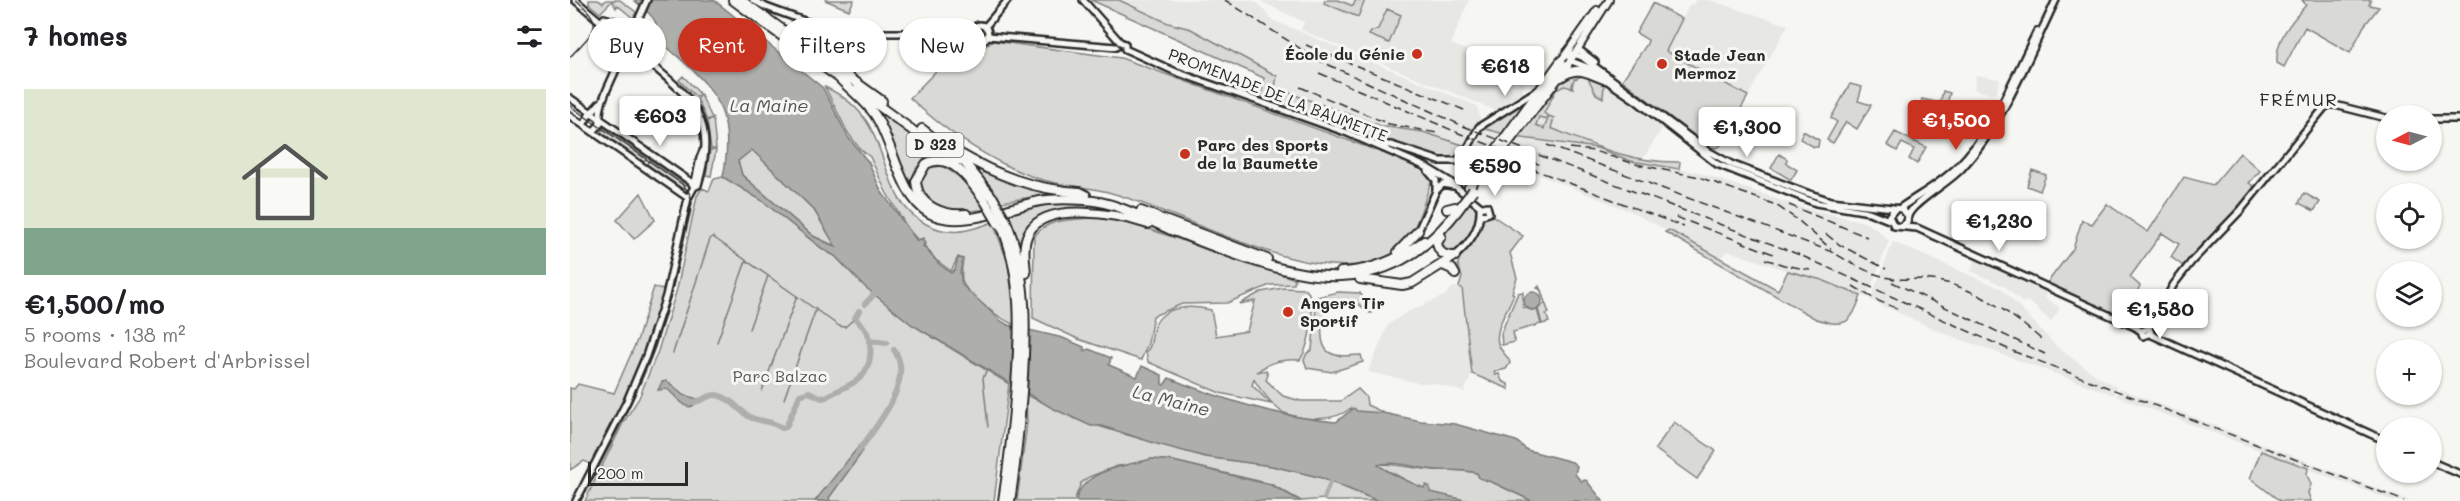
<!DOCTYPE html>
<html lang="en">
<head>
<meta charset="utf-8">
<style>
	:root { --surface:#fff; --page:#f6f6f6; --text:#202124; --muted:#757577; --line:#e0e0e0; --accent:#c8321e }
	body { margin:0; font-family:Mali,sans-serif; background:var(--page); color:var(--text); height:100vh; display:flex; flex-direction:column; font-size:22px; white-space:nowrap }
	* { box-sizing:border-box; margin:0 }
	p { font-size:20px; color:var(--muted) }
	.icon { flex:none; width:33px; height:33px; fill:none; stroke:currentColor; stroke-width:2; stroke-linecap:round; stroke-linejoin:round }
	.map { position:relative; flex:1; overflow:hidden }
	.drawer { display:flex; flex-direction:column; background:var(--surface); width:570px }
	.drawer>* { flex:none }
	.banner { position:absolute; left:18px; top:18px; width:570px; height:54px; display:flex; gap:12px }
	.needle { width:39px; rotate:264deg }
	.controls { position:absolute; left:1806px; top:105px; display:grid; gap:12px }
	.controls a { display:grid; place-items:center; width:66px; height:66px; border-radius:50%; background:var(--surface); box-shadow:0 2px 4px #0004; font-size:30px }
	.scale { position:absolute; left:18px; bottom:15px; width:100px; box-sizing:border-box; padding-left:6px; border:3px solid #2b2b2b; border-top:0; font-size:16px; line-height:21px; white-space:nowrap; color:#2b2b2b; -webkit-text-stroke:4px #f6f6f2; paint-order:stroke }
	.price { position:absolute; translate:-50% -51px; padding:0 14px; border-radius:6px; background:#fff; color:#222; font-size:20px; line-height:39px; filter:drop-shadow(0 2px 3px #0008) }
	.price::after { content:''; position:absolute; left:50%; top:36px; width:18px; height:14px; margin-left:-9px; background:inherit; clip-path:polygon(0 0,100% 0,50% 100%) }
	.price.current { background:var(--accent); color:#fff }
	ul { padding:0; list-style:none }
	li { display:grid; align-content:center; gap:12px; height:318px; padding:0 24px }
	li+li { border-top:2px solid var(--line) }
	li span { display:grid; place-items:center; height:186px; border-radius:0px; color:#555 }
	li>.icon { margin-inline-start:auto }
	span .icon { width:108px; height:108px; fill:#fffc; stroke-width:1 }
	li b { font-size:26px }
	h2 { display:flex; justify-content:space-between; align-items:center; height:72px; padding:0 24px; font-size:26px }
	.chip { padding:0 21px; border-radius:27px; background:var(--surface); box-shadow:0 2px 4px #0004; font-size:21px; line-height:54px }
	.chip.current { background:var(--accent); color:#fff }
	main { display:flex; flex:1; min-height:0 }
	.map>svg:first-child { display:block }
	.built { fill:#e7e7e3 }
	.green { fill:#d9d9d5; stroke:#828280; stroke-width:1.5 }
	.water { fill:#aeaeab; stroke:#7a7a78; stroke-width:1.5; fill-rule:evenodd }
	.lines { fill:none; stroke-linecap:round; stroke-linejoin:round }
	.stream { stroke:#7a7a78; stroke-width:1.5 }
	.canal { stroke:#aeaeab; stroke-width:4 }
	.river { stroke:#aeaeab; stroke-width:6 }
	.secondary-casing { stroke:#2b2b2b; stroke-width:10 }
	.primary-casing { stroke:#2b2b2b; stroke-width:10 }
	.highway-casing { stroke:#2b2b2b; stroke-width:12 }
	.secondary { stroke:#f6f6f2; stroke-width:5 }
	.primary { stroke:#f6f6f2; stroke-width:6 }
	.highway { stroke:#f6f6f2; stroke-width:8 }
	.tram { stroke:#2b2b2b; stroke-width:1.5 }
	.rail { stroke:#2b2b2b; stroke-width:1.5; stroke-dasharray:9 4.5; stroke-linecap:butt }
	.secondary-bridge-casing { stroke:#2b2b2b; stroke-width:10; stroke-linecap:butt }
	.highway-bridge-casing { stroke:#2b2b2b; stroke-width:12; stroke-linecap:butt }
	.secondary-bridge { stroke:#f6f6f2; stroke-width:5 }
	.highway-bridge { stroke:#f6f6f2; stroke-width:8 }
	.poi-dot { fill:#c8321e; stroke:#f6f6f2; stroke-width:2 }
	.labels { text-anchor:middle; stroke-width:6; stroke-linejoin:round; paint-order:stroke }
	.shield { fill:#f6f6f2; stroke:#686867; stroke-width:1.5 }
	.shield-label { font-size:15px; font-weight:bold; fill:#2b2b2b }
	.poi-label { font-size:16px; font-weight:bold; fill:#2b2b2b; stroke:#f6f6f2; text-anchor:start }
	.street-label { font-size:16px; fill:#2b2b2b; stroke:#f6f6f2 }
	.park-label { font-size:16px; fill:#565656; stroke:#f6f6f2 }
	.neighbourhood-label { font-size:18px; letter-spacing:1.5px; fill:#2b2b2b; stroke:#f6f6f2 }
	.water-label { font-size:18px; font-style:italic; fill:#525251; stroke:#f6f6f2 }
</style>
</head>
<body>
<main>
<section class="drawer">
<h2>7 homes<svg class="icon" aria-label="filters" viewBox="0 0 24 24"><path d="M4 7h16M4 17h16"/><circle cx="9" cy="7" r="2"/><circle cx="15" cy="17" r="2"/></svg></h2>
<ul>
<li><span style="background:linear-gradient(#dfe7d0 75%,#7fa58c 0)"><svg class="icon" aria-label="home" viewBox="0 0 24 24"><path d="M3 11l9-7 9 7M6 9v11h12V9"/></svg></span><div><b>€1,500/mo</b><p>5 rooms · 138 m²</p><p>Boulevard Robert d'Arbrissel</p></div></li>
</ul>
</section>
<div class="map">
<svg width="1890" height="501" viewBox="0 0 1890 501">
	<rect width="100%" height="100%" fill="#f6f6f2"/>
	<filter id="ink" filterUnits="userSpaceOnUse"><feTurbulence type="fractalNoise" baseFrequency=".0167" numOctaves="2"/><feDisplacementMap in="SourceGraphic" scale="12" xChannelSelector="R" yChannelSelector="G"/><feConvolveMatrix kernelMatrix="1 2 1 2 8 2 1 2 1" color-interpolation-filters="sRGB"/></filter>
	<g filter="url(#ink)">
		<path class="built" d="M549 0H681L689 4 702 20 907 106 912 128 931 133 918 154 871 137 811 126 705 88 707 76 621 29 598 23Z
			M899 0 881 44 927 62 923 70 956 84 952 90 957 95 947 99 929 112 731 30 734 22 690 1Z
			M1126 0H1139L1218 25 1178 96 1096 51 1120 4 1122 5Z
			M1011 72 1063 102 1093 127 1072 160 1036 152 1061 161 1127 172 1228 206 1294 222 1305 228 1319 241 1297 298 1253 280 1215 270 1159 251 1149 258 1060 211 932 160 947 137 1026 148 955 131 991 81Z
			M1406 75 1430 79 1426 94 1404 90Z
			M1323 242 1432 289 1488 348 1527 376 1547 387 1544 395 1376 334 1300 300Z
			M1405 260 1477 292 1475 298 1490 308 1481 322 1461 303 1456 301 1453 303 1434 286 1401 271Z
			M883 287 892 288 902 374 894 392 863 383H849L798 372 818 325 837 312 874 296Z
			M1549 388 1692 444 1840 501H1823L1546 396Z"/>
		<path class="green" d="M19 0H28L33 3 36 0H50L66 12 63 18 47 5 46 8 42 1 30 13 19 4Z
			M255 0H284L279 10Z
			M521 0H549L598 23 621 29 707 76 705 88 811 126 853 132 893 145 884 160 866 158 815 143 691 98 694 78Z
			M755 0H768L783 6 786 0H795L788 17 754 3Z
			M1732 0H1801L1799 5 1809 7 1794 26 1780 53 1735 27 1714 67 1707 63C1705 40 1721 22 1736 5Z
			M1083 3 1112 19 1096 51 1178 96 1151 145 1147 148 1139 147 1052 80 1077 44 1078 40 1066 33Z
			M817 9 831 15 819 43 799 35 801 32 808 29Z
			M79 21 82 28 79 45 92 58 88 63C77 51 69 43 71 26Z
			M423 41 551 58 827 158 853 170 861 182C848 217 845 250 803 262 731 283 610 211 538 192 514 186 489 186 466 178 423 163 373 130 340 98L385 51 391 57 395 53 399 43 404 47 413 48Z
			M1000 74H1015L1034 85 1033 98 1026 94 1018 78 1013 76 1004 79 1002 86 1003 88 994 86 986 90 974 113 977 115 976 119 969 117 966 125 974 129 979 116 984 118 981 128C1025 146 1061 163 1110 162L1109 169 1061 161 1027 148 945 137 991 81Z
			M113 76 130 94 126 97 109 80Z
			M1280 84 1292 87 1288 101 1301 105 1287 129 1276 122 1263 143 1257 140 1267 122 1261 118Z
			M255 87C272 95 287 106 297 122 319 157 316 203 356 224 381 237 398 231 423 222L438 263 446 325C432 321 398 295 393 283 390 275 392 267 393 259L388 257 381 271 366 260 354 245 356 243 353 238 348 240 338 229 316 192 300 157 290 149 278 133Z
			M1373 91 1380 93 1373 118 1353 107 1349 111 1352 99 1370 103Z
			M131 95 142 118 137 120 127 99Z
			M959 98 934 134 912 128Z
			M302 106 379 161C356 160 341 160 342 189L322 142Z
			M143 119 146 149H141L137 121Z
			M34 128 77 158 74 162 31 132Z
			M1233 131 1249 140 1248 147H1244L1230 139Z
			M1325 132 1356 147 1347 164 1339 159 1344 149 1332 143 1327 151 1317 145Z
			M182 149 244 210 267 247 243 236 172 175 168 161Z
			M140 150H146L141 176 136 175Z
			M1670 153 1690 171 1679 183 1686 188 1613 266 1601 257 1609 244 1592 233 1560 277 1570 286 1552 318 1477 283 1503 249 1512 220 1522 224 1537 204 1578 232 1614 177 1643 185Z
			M1209 154 1217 159 1216 163 1227 170 1221 180 1201 168Z
			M80 160 116 185 113 189 77 164Z
			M399 161 441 182 485 193 432 202Z
			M372 166C392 177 406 188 416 209 388 214 343 215 352 173L359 168Z
			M1462 170 1476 175 1470 191 1457 186Z
			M153 177 191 200 254 250 265 256 287 279 341 324 439 384 424 501H15L53 423 69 398 88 351 107 289 127 196 132 188 139 191 144 179Z
			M71 193 85 220 64 239 47 220Z
			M1734 193 1750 202 1744 211 1729 203Z
			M900 202C919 215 899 238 888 251L873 252 869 247 870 240Z
			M494 203 526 206 554 213 536 211 466 219 458 227 451 250 438 214 472 205Z
			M118 210 121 211C109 260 99 310 81 358 63 404 39 447 17 491L13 488 56 407 102 279Z
			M923 216 953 236 940 253 947 278 942 293 944 294C939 307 924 329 928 343 930 352 938 355 940 363L936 369 924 372 925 375 929 374 932 381 938 384 939 389 902 374 892 288 889 287 892 277 888 265 889 259 907 236 914 219Z
			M522 218 542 219 570 226 725 279 724 284 700 285 657 303 612 304 583 316 578 343 571 360 508 339 463 318 464 237C477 218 500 220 522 218Z
			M1099 230 1208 290 1218 271 1252 280 1291 296C1280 324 1277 328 1246 319L1095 232Z
			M969 286 979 313 976 314 979 322 972 324 968 309 975 303 971 290 967 288Z
			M84 287 96 291C78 352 53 409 21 464L14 461 0 470V388L4 389 8 384 44 393 68 338Z
			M713 288 735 289 739 293 740 300 743 301C741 320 741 344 730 360 714 359 700 361 687 372L696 370 698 375 696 380 713 396 731 401H771L788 389 796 397 797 405 812 412V419L783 412 781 408C765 422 732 421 712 412 705 408 687 386 684 379L682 385 701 404 650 393 578 362 576 352C584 344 580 335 585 325 594 305 623 305 641 310L646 336 677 331 685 301 669 304 691 292Z
			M768 292 790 293 803 311 802 313H800L783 300 754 303 757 320 752 324C749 358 764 357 791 355L793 362 762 372 737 368 734 360 737 353 742 350 747 297Z
			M953 292V307L961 310H967L971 324 943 332 945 342 932 345 931 333 948 293Z
			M456 395 525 425 554 434 636 457 702 466 749 477 808 501H756L754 499 731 501 701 484 603 461 582 459 562 465 547 466 519 477 511 483 504 501H447L457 423Z
			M1104 422 1146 451 1127 479 1085 449Z
			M1691 451 1738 468 1737 475 1741 484 1738 493 1741 501H1710L1680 478Z
			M811 464C830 464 849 470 869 470 885 471 890 469 907 473L909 478 924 483 962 501H899L859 492 807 465Z"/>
		<path class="water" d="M64 0H144L253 88 278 137 299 163 311 191 347 241 352 239 354 243 353 246 369 264 381 273 385 269 388 258 393 259 390 272 392 285 431 321 438 325 493 338 514 347V351L519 349 541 358 539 365 567 377 572 366 592 375V384L594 385 599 378C653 400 708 417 766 422L784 408 787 411 813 413 851 421 885 424 946 441 957 450 1002 462 1007 466 1005 474 1011 481 1016 480 1033 501H962L924 483 909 478 907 473C891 469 885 471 869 470 850 470 826 459 808 465 822 475 838 482 854 488L856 485 859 486 860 492 899 501H808L749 477 702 466 636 457 587 444 532 426H521L482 408 341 324 295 287 265 256 254 250 191 200 153 177C168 102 137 82 85 37 93 20 75 11 64 0ZM182 150 244 210 266 247 243 236 172 175 168 161Z
			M954 301a9 9 0 1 1 18 0a9 9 0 1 1-18 0Z
			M97 381 113 395 128 399C120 419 106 395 97 389L88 390 92 382Z
			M289 446 293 450 290 455 259 498 260 501H245Z
			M582 459 603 461 701 485 731 501H506C511 470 557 465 582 459Z"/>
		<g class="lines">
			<path class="stream" d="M179 329 198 276
				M147 342 176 261
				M103 353 140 239 143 237 269 326 275 327 285 318
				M417 369 413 378 418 427
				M192 391 227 296
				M214 399 246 309"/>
			<path class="canal" d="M754 499 762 477"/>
			<path class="river" d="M295 304 309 289
				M299 341 317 343
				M119 402C130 404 136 395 146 395 162 397 169 412 182 418 193 422 202 421 212 428L216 427 230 395 239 392 252 398 256 397C265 391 283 385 290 378 303 366 303 343 295 329 292 325 288 322 285 318L289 311
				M288 452C305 428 346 380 324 350"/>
			<g class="secondary-casing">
				<path id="secondary" d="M5 0C29 20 52 40 76 60 123 99 148 119 128 185L124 187 118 198 96 296 76 356 57 401 6 501
					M183 0 196 7 267 33H402
					M513 0 550 42 555 44V49
					M31 22 34 18 65 27
					M402 33a8 8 0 1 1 16 0a8 8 0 1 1-16 0Z
					M66 25 69 45 81 60
					M415 27 438 0
					M61 36 77 0
					M418 36 546 47
					M555 49 606 72 775 132 856 167 879 181 911 207
					M1008 49 1025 62
					M0 98 121 182 124 187
					M0 116 118 198
					M1862 119H1890
					M13 125 19 115 30 103
					M23 132 30 124C28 105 37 90 44 74
					M813 148 816 145H821L870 161H886L894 155 909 127 966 91
					M858 171 866 180V191
					M124 187 130 158 133 151
					M1330 208C1350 194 1370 184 1387 167 1423 132 1445 75 1467 31
					M1325 209 1319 216 1324 226 1347 228 1565 327 1571 331 1573 336 1581 333 1579 328 1571 331
					M1338 216C1342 203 1380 182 1392 168 1433 125 1460 53 1486 0
					M1319 220 1299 212 1246 203 1147 164 1068 102 1017 67 1001 61 997 52 1012 57 1138 151 1161 164 1234 192 1261 201 1332 209 1338 216 1337 222 1332 226
					M848 231 866 191 873 184 883 186
					M885 256C900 243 911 227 910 208L917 206 919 213 912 215
					M1579 328 1604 284 1622 261 1670 211 1754 108 1761 104 1816 118
					M1580 334 1816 441
					M1862 462 1890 474"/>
			</g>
			<g class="primary-casing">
				<path id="primary" d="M991 61 1027 10
					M997 66 1039 0"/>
			</g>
			<g class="highway-casing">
				<path id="highway" d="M163 0 269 78
					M171 0 312 101
					M267 76C279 89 295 100 305 115 323 142 330 197 359 213 389 230 439 207 470 201 485 198 501 199 515 200 546 202 573 218 601 230 712 273 810 319 894 202
					M991 77C1008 65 1017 73 1034 79
					M287 90 386 162
					M352 129 395 163 423 198
					M387 152C426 175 464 190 510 192L516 195
					M923 162 997 66
					M899 187 991 61
					M877 209 885 207
					M571 211 697 259
					M396 214C374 216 348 207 346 181L356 164C381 150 402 183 415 201
					M436 221C459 277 456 333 452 392 449 428 446 465 440 501
					M430 222C453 275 450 330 446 386 443 425 439 463 433 501
					M871 236 867 243C869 254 875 256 885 256
					M828 252 848 231
					M873 265 882 269 885 274
					M771 272C801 271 829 259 854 241
					M456 273C455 259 452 244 459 232 477 200 550 215 578 224
					M790 279 832 285 842 283 885 256"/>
			</g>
			<use href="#secondary" class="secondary"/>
			<use href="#primary" class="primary"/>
			<use href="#highway" class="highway"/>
			<path class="tram" d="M0 57C23 31 38 26 6 0
				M0 106 112 184 120 194 122 203 101 294 84 349 64 396 16 491 8 501"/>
			<path class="rail" d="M655 0 748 60 893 126 1230 255 1440 350 1834 501
				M736 45 894 110
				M749 73 891 134 971 165
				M730 87 819 124 867 133
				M977 145 1262 252C1282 263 1302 276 1326 279 1340 280 1354 278 1368 281 1408 289 1442 314 1472 340
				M1000 148 1024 151 1065 164 1129 177 1206 205 1229 221 1261 249
				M960 168 1114 227
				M1219 205 1297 237
				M1106 217 1206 255
				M1256 234 1270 245 1316 269
				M1195 259 1214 265 1240 270
				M1322 282 1475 354
				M1283 286 1306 300 1331 310"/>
			<g class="secondary-bridge-casing">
				<path id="secondary-bridge" d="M44 74 61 36"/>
			</g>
			<g class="highway-bridge-casing">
				<path id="highway-bridge" d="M423 198 436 221
					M415 201 428 223
					M894 202 903 190"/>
			</g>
			<use href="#secondary-bridge" class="secondary-bridge"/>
			<use href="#highway-bridge" class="highway-bridge"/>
		</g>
	</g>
	<g class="poi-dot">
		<circle cx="847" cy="54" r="6"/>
		<circle cx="1092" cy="64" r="6"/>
		<circle cx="615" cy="154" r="6"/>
		<circle cx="718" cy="312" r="6"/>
	</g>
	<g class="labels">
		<rect class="shield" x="336.5" y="133" width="57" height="24" rx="4.5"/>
		<g class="shield-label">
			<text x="365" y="150">D 323</text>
		</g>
		<g class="poi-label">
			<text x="835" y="60" text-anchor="end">École du Génie</text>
			<text x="1104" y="61">Stade Jean<tspan x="1104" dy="18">Mermoz</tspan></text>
			<text x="627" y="151">Parc des Sports<tspan x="627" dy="18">de la Baumette</tspan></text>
			<text x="730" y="309">Angers Tir<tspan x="730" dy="18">Sportif</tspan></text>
		</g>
		<g class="street-label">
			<text transform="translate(708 95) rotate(21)" y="6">PROMENADE DE LA BAUMETTE</text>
		</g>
		<g class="park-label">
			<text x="210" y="382">Parc Balzac</text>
		</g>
		<g class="neighbourhood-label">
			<text x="1729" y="106">FRÉMUR</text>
		</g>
		<g class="water-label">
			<text x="199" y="112">La Maine</text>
			<text transform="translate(601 401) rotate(14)" y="6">La Maine</text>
		</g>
	</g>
</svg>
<div class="controls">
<a><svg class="needle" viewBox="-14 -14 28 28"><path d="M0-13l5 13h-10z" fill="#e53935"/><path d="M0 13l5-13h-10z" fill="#757577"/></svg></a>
<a><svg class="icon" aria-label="locate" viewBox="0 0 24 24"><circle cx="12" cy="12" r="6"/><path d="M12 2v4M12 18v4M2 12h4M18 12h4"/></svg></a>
<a><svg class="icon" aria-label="layers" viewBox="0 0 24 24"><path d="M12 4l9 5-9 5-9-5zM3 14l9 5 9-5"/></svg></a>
<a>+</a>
<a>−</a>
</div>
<div class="scale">200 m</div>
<b class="price" style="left:935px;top:97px">€618</b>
<b class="price" style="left:90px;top:147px">€603</b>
<b class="price current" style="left:1386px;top:151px">€1,500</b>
<b class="price" style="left:1177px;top:158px">€1,300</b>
<b class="price" style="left:925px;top:197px">€590</b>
<b class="price" style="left:1429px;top:252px">€1,230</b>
<b class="price" style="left:1590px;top:340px">€1,580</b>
<div class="banner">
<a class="chip">Buy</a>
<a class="chip current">Rent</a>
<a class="chip">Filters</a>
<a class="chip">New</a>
</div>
</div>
</main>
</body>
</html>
